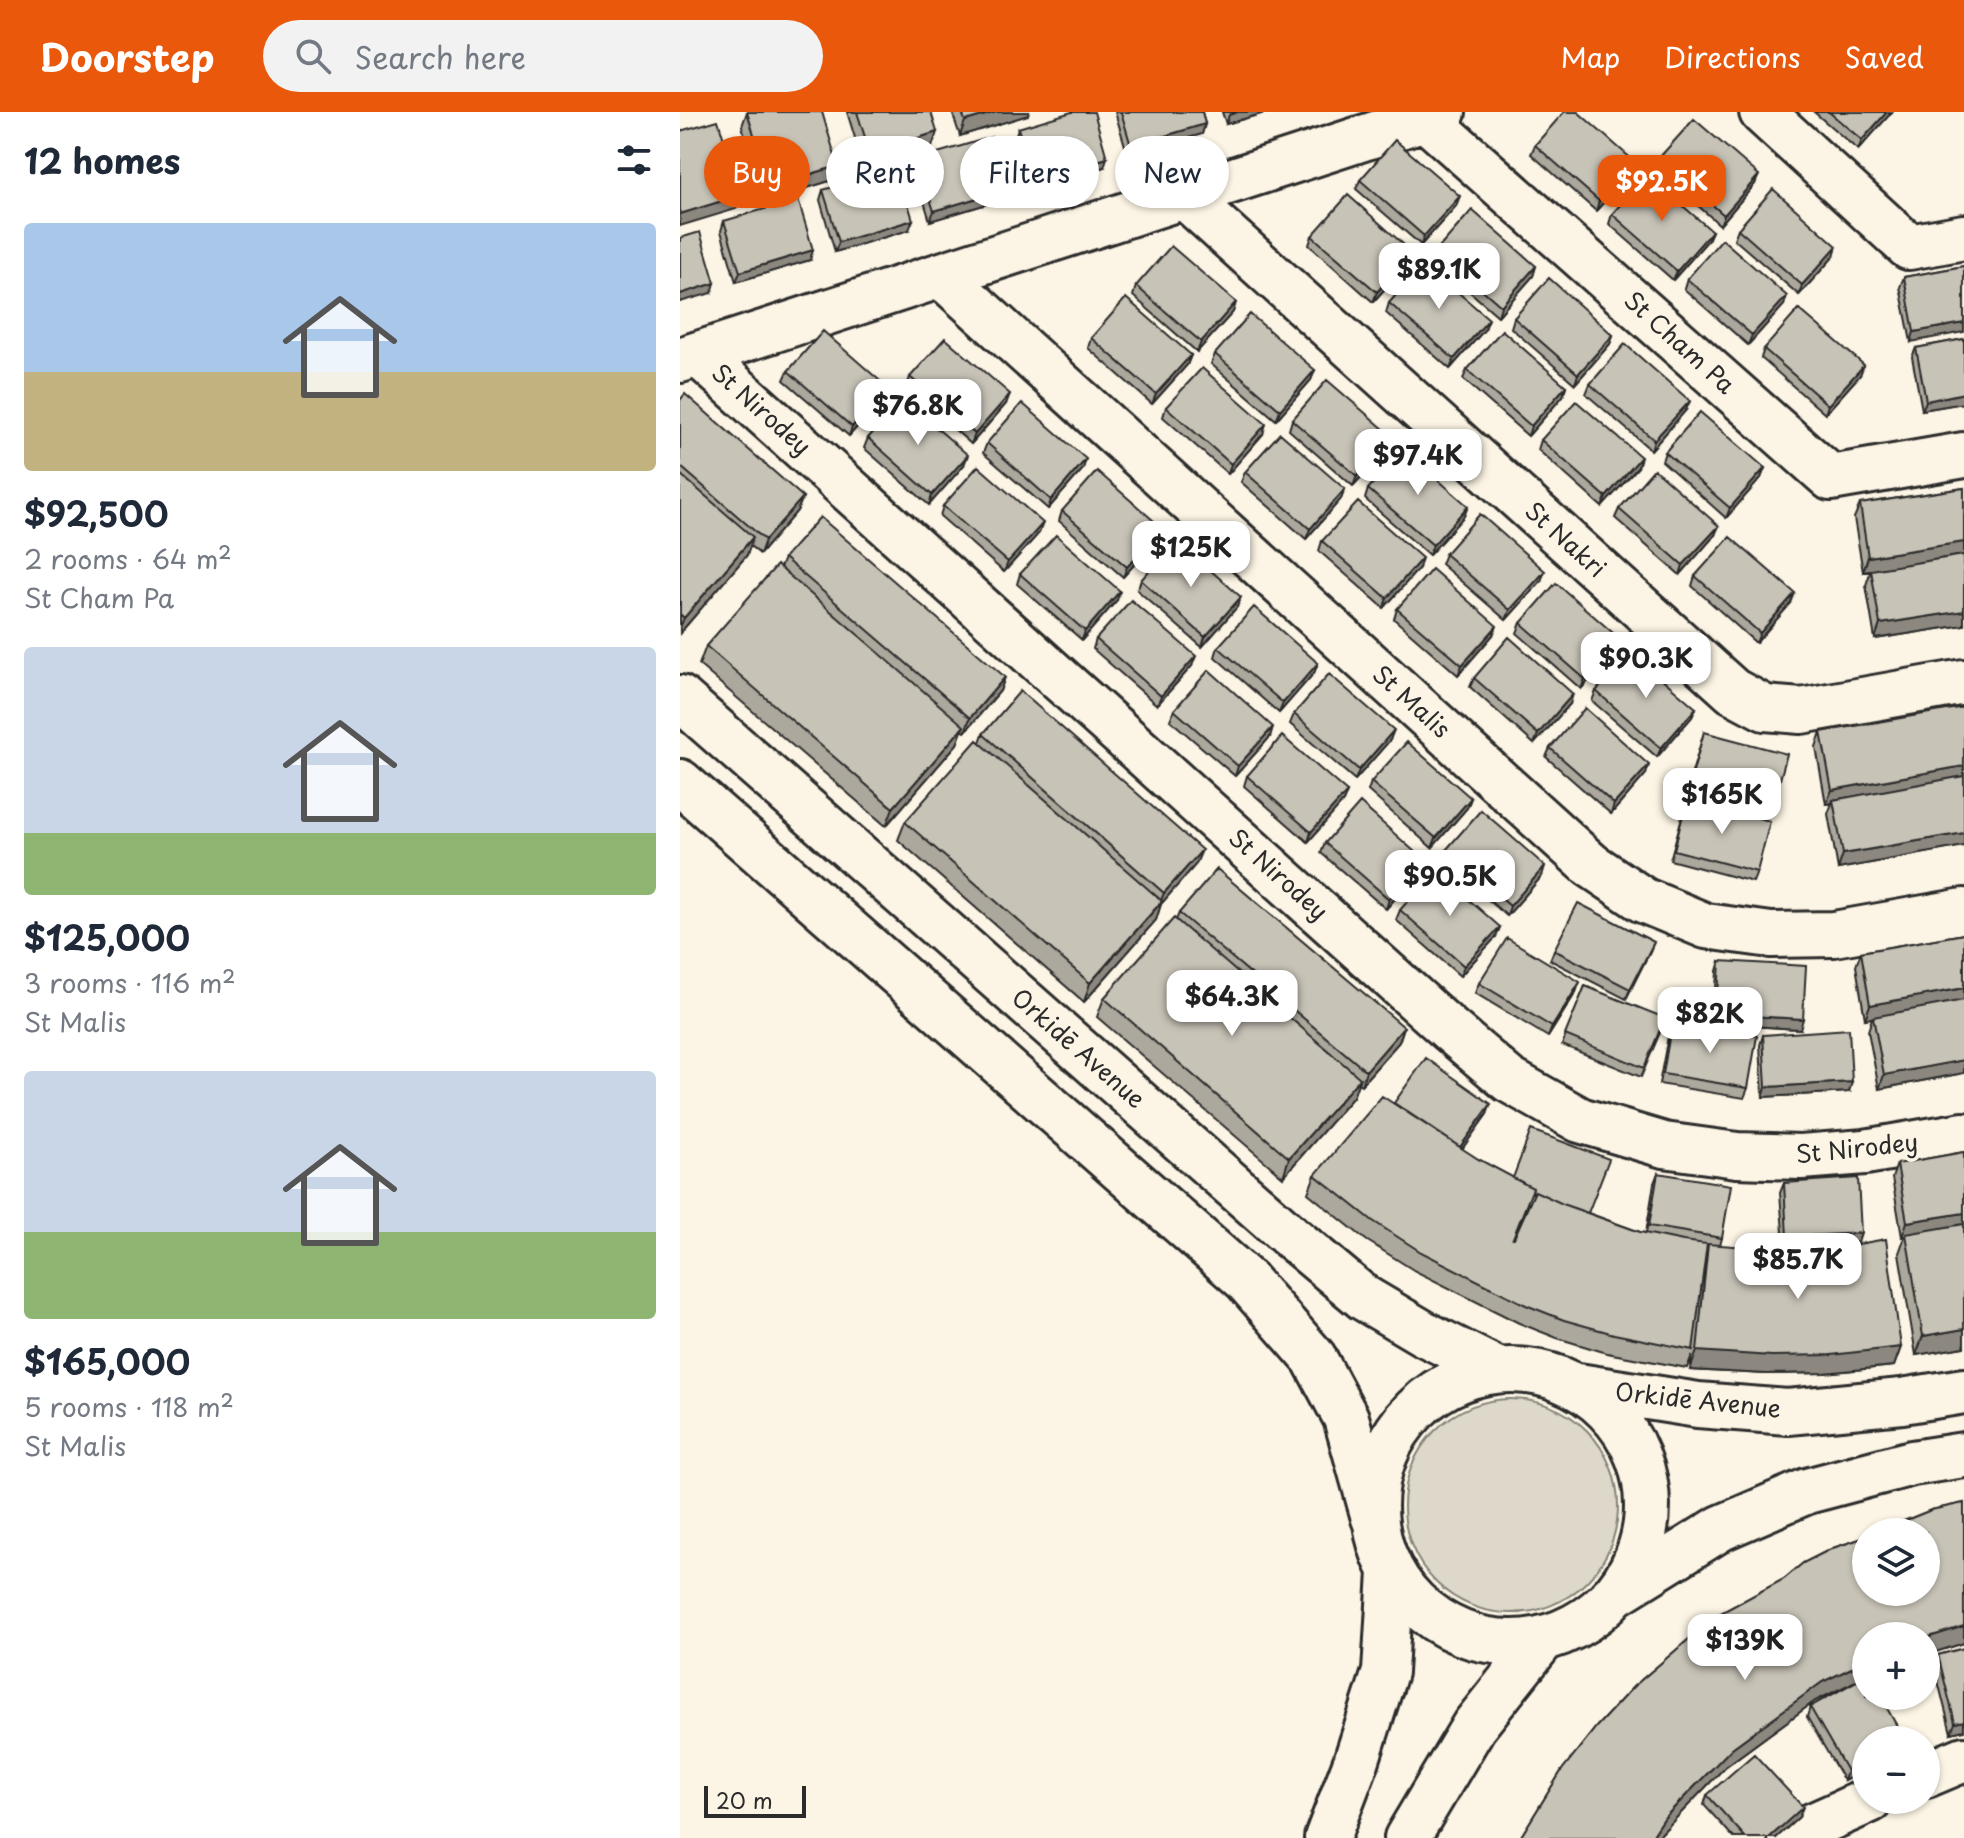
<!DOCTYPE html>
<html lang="en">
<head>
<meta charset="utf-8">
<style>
	:root { --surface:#fff; --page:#f2f2f3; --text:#1f2937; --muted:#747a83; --accent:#ea580c }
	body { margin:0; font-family:"Playpen Sans",sans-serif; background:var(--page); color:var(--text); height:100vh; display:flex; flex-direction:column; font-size:30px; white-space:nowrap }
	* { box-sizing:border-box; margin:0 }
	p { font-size:26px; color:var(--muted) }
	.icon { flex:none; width:44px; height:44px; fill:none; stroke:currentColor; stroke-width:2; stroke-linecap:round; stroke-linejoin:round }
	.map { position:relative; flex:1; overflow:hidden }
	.sheet { display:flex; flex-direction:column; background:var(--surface); width:680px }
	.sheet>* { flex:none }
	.banner { position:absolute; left:24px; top:24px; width:760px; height:72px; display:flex; gap:16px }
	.controls { position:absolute; left:1172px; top:1406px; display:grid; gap:16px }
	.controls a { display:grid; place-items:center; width:88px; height:88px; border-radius:50%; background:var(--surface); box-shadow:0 2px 6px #0004; font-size:40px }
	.scale { position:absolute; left:24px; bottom:20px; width:102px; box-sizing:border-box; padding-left:8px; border:4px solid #2b2b2b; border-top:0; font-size:22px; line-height:28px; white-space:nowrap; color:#2b2b2b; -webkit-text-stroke:6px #fcf5e5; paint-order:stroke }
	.price { position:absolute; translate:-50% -68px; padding:0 18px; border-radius:16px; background:#fff; color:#222; font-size:26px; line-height:52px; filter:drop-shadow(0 2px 4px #0008) }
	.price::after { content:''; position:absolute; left:50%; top:48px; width:24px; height:18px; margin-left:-12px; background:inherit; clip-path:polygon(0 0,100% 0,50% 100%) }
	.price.selected { background:var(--accent); color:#fff }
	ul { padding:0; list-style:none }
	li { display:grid; align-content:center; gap:16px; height:424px; padding:0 24px }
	li span { display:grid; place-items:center; height:248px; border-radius:8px; color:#555 }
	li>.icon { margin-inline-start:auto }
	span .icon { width:144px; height:144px; fill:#fffc; stroke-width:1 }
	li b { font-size:34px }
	h2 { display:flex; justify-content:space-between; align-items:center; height:96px; padding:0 24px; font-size:34px }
	.pill { padding:0 28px; border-radius:36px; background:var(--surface); box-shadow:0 2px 6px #0004; font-size:28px; line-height:72px }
	.pill.selected { background:var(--accent); color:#fff }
	header { display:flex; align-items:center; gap:48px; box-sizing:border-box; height:112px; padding:0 40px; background:var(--accent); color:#fff }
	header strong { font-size:38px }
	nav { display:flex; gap:44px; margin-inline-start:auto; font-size:28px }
	.search { width:560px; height:72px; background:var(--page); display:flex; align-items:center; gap:20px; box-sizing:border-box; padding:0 28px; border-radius:44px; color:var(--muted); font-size:30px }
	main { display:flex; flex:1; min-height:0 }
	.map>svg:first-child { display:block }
	.green { fill:#ded8ca; stroke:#84827a; stroke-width:2 }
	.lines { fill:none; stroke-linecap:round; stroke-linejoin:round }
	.minor-casing { stroke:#2b2b2b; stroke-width:50 }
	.minor { stroke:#fcf5e5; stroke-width:44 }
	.wall { fill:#aca89d; stroke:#2b2b2b; stroke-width:2; fill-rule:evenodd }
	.shaded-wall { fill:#8c8880; stroke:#2b2b2b; stroke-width:2 }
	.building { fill:#c8c3b7; stroke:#2b2b2b; stroke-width:2 }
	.labels { text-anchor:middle; stroke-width:7; stroke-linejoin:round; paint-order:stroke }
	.street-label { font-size:24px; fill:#2b2b2b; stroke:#fcf5e5 }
</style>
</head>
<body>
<header>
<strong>Doorstep</strong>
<div class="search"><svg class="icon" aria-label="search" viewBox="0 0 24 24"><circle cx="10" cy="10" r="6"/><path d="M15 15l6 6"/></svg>Search here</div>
<nav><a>Map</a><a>Directions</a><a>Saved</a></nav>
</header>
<main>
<section class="sheet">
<h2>12 homes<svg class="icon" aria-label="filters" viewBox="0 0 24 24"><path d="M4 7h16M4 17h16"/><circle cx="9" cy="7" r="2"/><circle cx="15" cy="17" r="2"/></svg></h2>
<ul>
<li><span style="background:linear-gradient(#a9c7e8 60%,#c2b280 0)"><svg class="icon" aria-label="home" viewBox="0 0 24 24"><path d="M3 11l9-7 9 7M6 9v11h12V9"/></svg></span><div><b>$92,500</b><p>2 rooms · 64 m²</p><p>St Cham Pa</p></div></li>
<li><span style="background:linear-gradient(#c9d6e8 75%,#8fb573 0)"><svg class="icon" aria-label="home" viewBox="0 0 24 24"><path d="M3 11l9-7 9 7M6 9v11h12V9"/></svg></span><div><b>$125,000</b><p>3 rooms · 116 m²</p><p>St Malis</p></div></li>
<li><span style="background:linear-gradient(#c9d6e8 65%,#8fb573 0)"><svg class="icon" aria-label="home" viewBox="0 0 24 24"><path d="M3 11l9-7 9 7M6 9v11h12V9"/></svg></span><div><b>$165,000</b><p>5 rooms · 118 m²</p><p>St Malis</p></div></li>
</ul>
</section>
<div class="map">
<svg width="1284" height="1726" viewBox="0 0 1284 1726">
	<rect width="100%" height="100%" fill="#fcf5e5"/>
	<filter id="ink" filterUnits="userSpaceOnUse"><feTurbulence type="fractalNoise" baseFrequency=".0125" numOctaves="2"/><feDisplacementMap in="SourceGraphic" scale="16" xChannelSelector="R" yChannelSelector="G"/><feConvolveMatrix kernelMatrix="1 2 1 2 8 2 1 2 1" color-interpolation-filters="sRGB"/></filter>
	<g filter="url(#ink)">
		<path class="green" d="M724 1394a107 107 0 1 1 214 0a107 107 0 1 1-214 0Z"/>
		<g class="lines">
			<g class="minor-casing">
				<path id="minor" d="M1082 0 1229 135 1284 125
					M745 6 1151 366 1284 343
					M504 84 1053 579 1085 596 1121 599 1284 570
					M261 163 911 753 963 788 1026 814 1091 823 1154 822 1284 799
					M18 242 769 917 829 968 900 1008 984 1033 1057 1043 1121 1045 1185 1040 1284 1023
					M0 248 763 0
					M0 586 610 1124 684 1186 743 1221 817 1258
					M0 670 566 1168 634 1246 666 1306 694 1406
					M695 1394a136 136 0 1 1 272 0a136 136 0 1 1-272 0Z
					M898 1274 1018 1293 1108 1300 1222 1289 1284 1279
					M938 1480 1041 1416 1127 1379 1232 1351 1284 1343
					M1246 1663 1284 1647
					M647 1726 676 1650 705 1560 711 1460
					M727 1726 794 1614 863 1527
					M1111 1726 1116 1721 1190 1688"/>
			</g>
			<use href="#minor" class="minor"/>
		</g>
		<path class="wall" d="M67 0 158 54 153 68 85 89 62 14Z
			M167 0H251L252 35 184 55Z
			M272 0H349L348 3 280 24Z
			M435 0H522L525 12 522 22 448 44Z
			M542 0H588L546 12Z
			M1134 0H1212L1178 38Z
			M338 16 424 55 350 77 335 26Z
			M855 33 951 59 916 99 851 42Z
			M979 46 1075 72 1040 113 975 56Z
			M237 47 327 77 324 87 250 109 234 57Z
			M680 68 776 94 741 133 676 77Z
			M143 78 229 118 155 140 140 88Z
			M932 102 1032 119 1028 128 993 168 929 112Z
			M44 109 130 148 56 170 41 119Z
			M1058 117 1154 144 1119 183 1054 127Z
			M632 124 729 150 693 190 629 133Z
			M757 138 856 154 853 164 818 204 753 148Z
			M1284 154 1231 230 1220 175 1224 165Z
			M1007 167 1104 193 1068 233 1004 177Z
			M456 174 556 190 553 200 517 240 453 184Z
			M709 191 805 217 770 257 706 201Z
			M834 206 933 223 930 232 895 272 831 216Z
			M411 226 511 243 507 253 472 292 408 236Z
			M1284 227V291L1242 298 1232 245 1236 236Z
			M1084 237 1180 263 1145 302 1081 246Z
			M535 242 635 258 631 268 596 308 531 252Z
			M787 258 886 274 883 284 848 324 783 267Z
			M108 259 207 275 204 285 169 324 104 268Z
			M230 265 326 292 291 332 227 275Z
			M910 272 1006 298 971 338 906 282Z
			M0 288 123 385 117 399 80 442 70 434 67 443 0 521Z
			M486 295 583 322 548 362 483 305Z
			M612 308 712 324 709 334 673 374 609 318Z
			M188 326 284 353 249 393 184 336Z
			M861 328 958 355 922 395 858 338Z
			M307 331 403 357 368 397 303 341Z
			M985 340 1085 356 1081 366 1046 406 982 349Z
			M565 360 665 377 661 387 626 427 561 370Z
			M1284 376V513L1195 527 1186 473 1191 458 1220 454 1183 460 1174 406 1180 392Z
			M688 377 788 394 784 404 749 443 685 387Z
			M263 394 359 421 324 460 260 404Z
			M939 397 1035 423 1000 463 935 406Z
			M382 399 478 426 443 465 379 409Z
			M642 429 739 456 704 496 639 439Z
			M765 442 861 469 826 508 761 452Z
			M104 446 325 565 320 579 285 620 282 618 277 632 206 714 19 553 26 534 100 456Z
			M340 462 437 488 402 528 337 472Z
			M1015 464 1111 491 1076 531 1012 474Z
			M461 468 557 495 522 535 457 478Z
			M717 497 813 523 778 563 714 507Z
			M841 511 936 537 901 577 837 521Z
			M416 527 512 554 477 593 413 537Z
			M538 535 638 551 634 561 599 601 535 545Z
			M794 566 890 592 854 632 790 575Z
			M916 579 1016 596 1012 605 977 645 912 589Z
			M1284 595V734L1158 757 1148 702 1152 691 1146 692 1136 635 1141 620Z
			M494 598 590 625 555 664 490 608Z
			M614 602 710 628 675 668 610 612Z
			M1024 620 1093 693 1089 703 1006 681Z
			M303 622 516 752 481 792 476 808 404 890 218 728 225 710 300 630Z
			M870 636 966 662 931 702 866 645Z
			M567 664 667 680 663 690 628 730 564 674Z
			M691 670 791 686 787 696 752 736 688 679Z
			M1007 687 1077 760 1073 770 990 748Z
			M645 731 741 757 706 797 641 741Z
			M766 738 862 764 827 804 762 748Z
			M720 798 820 815 816 825 780 864 716 808Z
			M499 801 724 915 719 930 681 973 678 971 673 985 603 1065 417 905 424 886 496 808Z
			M1284 822V961L1199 977 1188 919 1192 906 1185 907 1176 854 1181 840Z
			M874 838 970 839 946 887 870 848Z
			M1040 849 1120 917 1034 912 1037 859Z
			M799 871 896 880 868 925 795 881Z
			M905 874 982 916 961 965 882 933Z
			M992 909 1068 976 1064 986 979 972 989 919Z
			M1083 923 1169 980 1083 985 1080 933Z
			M714 991 807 1002 782 1037 798 1047 833 1066 908 1101 960 1120 966 1121 974 1071 978 1061 1042 1126 1040 1133 1221 1235 1214 1254 1144 1261 1086 1262 1010 1258 1012 1243 1007 1256 927 1241 877 1226 839 1211 735 1159 686 1128 628 1081 635 1063ZM848 1091H849L834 1126Z
			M1284 1040V1235L1236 1243 1219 1141 1225 1124 1222 1125 1212 1066 1217 1052Z
			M1104 1071 1181 1121 1178 1130 1104 1134 1100 1081Z
			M1284 1391V1531L1246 1543V1524H1186V1584H1200L1224 1628H1186V1657L1164 1669 1127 1605 1130 1595 1177 1568 1135 1589 1045 1655 977 1726H840L882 1658 917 1614 953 1575 1037 1503 1104 1467 1123 1451 1153 1436 1186 1425V1480H1246V1420H1197L1251 1398Z
			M1284 1536V1618L1271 1621 1254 1553 1258 1543Z
			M1027 1683 1119 1705 1096 1726H1054L1024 1693Z"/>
		<path class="shaded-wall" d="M316 0H349L348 3 280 24 285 9Z
			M558 0H588L546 12 549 3Z
			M1207 0H1212L1178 38 1182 28Z
			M525 12 522 22 448 44 451 34Z
			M257 20 252 35 184 55 190 41Z
			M427 46 424 55 350 77 354 68Z
			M954 49 951 59 916 99 919 89Z
			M158 54 153 68 85 89 90 74Z
			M1079 63 1075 72 1040 113 1044 103Z
			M327 77 324 87 250 109 254 99Z
			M61 83 56 97 0 114V102Z
			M780 84 776 94 741 133 744 124Z
			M233 108 229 118 155 140 159 130Z
			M1032 119 1028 128 993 168 997 159Z
			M1157 134 1154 144 1119 183 1122 173Z
			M133 138 130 148 56 170 60 160Z
			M732 140 729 150 693 190 697 180Z
			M856 154 853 164 818 204 821 194Z
			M35 171 32 181 0 190V182Z
			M1107 184 1104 193 1068 233 1072 223Z
			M556 190 553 200 517 240 521 230Z
			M809 207 805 217 770 257 774 247Z
			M1284 211V220L1231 230 1234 220Z
			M933 223 930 232 895 272 898 262Z
			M511 243 507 253 472 292 476 282Z
			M1184 253 1180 263 1145 302 1148 293Z
			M635 258 631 268 596 308 600 298Z
			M886 274 883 284 848 324 851 314Z
			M207 275 204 285 169 324 172 315Z
			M1284 281V291L1242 298 1246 289Z
			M330 282 326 292 291 332 295 322Z
			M1010 289 1006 298 971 338 974 328Z
			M586 312 583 322 548 362 551 352Z
			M712 324 709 334 673 374 677 364Z
			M288 343 284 353 249 393 252 383Z
			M961 345 958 355 922 395 926 385Z
			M406 347 403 357 368 397 371 388Z
			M1085 356 1081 366 1046 406 1050 396Z
			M665 377 661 387 626 427 630 417Z
			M123 385 117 399 80 442 85 428Z
			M788 394 784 404 749 443 753 433Z
			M363 411 359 421 324 460 328 450Z
			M1039 414 1035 423 1000 463 1003 453Z
			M482 416 478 426 443 465 447 455Z
			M73 425 67 443 0 521V516L4 506Z
			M1284 430V443L1183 460 1188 445Z
			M742 446 739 456 704 496 707 486Z
			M865 459 861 469 826 508 830 498Z
			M440 479 437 488 402 528 405 519Z
			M1115 481 1111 491 1076 531 1080 521Z
			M561 485 557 495 522 535 525 525Z
			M1284 499V513L1195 527 1200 512Z
			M817 514 813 523 778 563 782 553Z
			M940 527 936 537 901 577 905 567Z
			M516 544 512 554 477 593 481 584Z
			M638 551 634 561 599 601 603 591Z
			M325 565 320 579 285 620 290 606Z
			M893 582 890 592 854 632 858 622Z
			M1016 596 1012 605 977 645 981 636Z
			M284 614 277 632 206 714 213 696Z
			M593 615 590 625 555 664 558 654Z
			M714 618 710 628 675 668 679 658Z
			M969 653 966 662 931 702 934 692Z
			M1284 654V667L1153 688 1152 691 1146 692 1152 678Z
			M667 680 663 690 628 730 631 720Z
			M791 686 787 696 752 736 756 726Z
			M1284 721V734L1158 757 1163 742Z
			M522 738 516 752 481 792 476 808 404 890 410 871 479 793 484 781Z
			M744 748 741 757 706 797 709 787Z
			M865 754 862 764 827 804 830 794Z
			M820 815 816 825 780 864 784 854Z
			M974 830 970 839 946 887 950 877Z
			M900 870 896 880 868 925 872 915Z
			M1284 876V890L1185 907 1190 893Z
			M1037 902 1123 907 1120 917 1034 912Z
			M724 915 719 930 681 973 686 959Z
			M1284 948V961L1199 977 1204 963Z
			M680 966 673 985 603 1065 609 1046Z
			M1172 970 1169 980 1083 985 1086 975Z
			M811 992 807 1002 775 1047 779 1037Z
			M1284 1101V1114L1222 1125 1227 1110Z
			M1181 1121 1178 1130 1104 1134 1107 1125Z
			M1284 1217V1235L1236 1243 1243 1224Z
			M1221 1235 1214 1254 1144 1261 1086 1262 1010 1258 1017 1239Z
			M1284 1514V1531L1246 1543V1526Z
			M1186 1549V1564L1135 1589 1045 1655 977 1726H971L985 1705 1052 1636 1142 1570Z
			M1284 1609V1618L1271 1621 1275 1611Z
			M1186 1649V1657L1164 1669 1167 1659Z
			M1123 1695 1119 1705 1096 1726H1089Z"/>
		<path class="building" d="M67 0H142L158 54 90 74Z
			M177 0H251L257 20 190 41Z
			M282 0H316L285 9Z
			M392 0H414L427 46 354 68 338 16Z
			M441 0H522L525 12 451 34Z
			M884 0H898L954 49 919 89 855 33Z
			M1149 0H1207L1182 28Z
			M1014 7 1079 63 1044 103 979 46Z
			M38 8 61 83 0 102V19Z
			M312 25 327 77 254 99 237 47Z
			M715 28 780 84 744 124 680 68Z
			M217 56 233 108 159 130 143 78Z
			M967 63 1032 119 997 159 932 102Z
			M1093 77 1157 134 1122 173 1058 117Z
			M668 83 732 140 697 180 632 124Z
			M118 87 133 138 60 160 44 109Z
			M792 98 856 154 821 194 757 138Z
			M20 120 35 171 0 182V126Z
			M1042 127 1107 184 1072 223 1007 167Z
			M491 134 556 190 521 230 456 174Z
			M744 151 809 207 774 247 709 191Z
			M1284 154V211L1234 220 1224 165Z
			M869 166 933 223 898 262 834 206Z
			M446 186 511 243 476 282 411 226Z
			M1119 197 1184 253 1148 293 1084 237Z
			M570 202 635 258 600 298 535 242Z
			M822 218 886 274 851 314 787 258Z
			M143 219 207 275 172 315 108 259Z
			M265 226 330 282 295 322 230 265Z
			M1284 227V281L1246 289 1236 236Z
			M945 232 1010 289 974 328 910 272Z
			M522 256 586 312 551 352 486 295Z
			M647 268 712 324 677 364 612 308Z
			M5 282 123 385 85 428 0 354V288Z
			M223 287 288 343 252 383 188 326Z
			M896 289 961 345 926 385 861 328Z
			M342 291 406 347 371 388 307 331Z
			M1020 300 1085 356 1050 396 985 340Z
			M600 321 665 377 630 417 565 360Z
			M723 337 788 394 753 433 688 377Z
			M298 354 363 411 328 450 263 394Z
			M974 357 1039 414 1003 453 939 397Z
			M417 359 482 416 447 455 382 399Z
			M0 362 73 425 4 506 0 502Z
			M1284 376V430L1188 445 1180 392Z
			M678 390 742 446 707 486 642 429Z
			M800 402 865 459 830 498 765 442Z
			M140 405 325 565 290 606 104 446Z
			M376 423 440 479 405 519 340 462Z
			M1050 425 1115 481 1080 521 1015 464Z
			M496 428 561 485 525 525 461 468Z
			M1284 443V499L1200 512 1191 458Z
			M97 453 284 614 213 696 26 534Z
			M752 457 817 514 782 553 717 497Z
			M876 471 940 527 905 567 841 511Z
			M451 488 516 544 481 584 416 527Z
			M574 495 638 551 603 591 538 535Z
			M829 525 893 582 858 622 794 566Z
			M951 540 1016 596 981 636 916 579Z
			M529 558 593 615 558 654 494 598Z
			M649 562 714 618 679 658 614 602Z
			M340 579 522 738 484 781 303 622Z
			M1284 595V654L1152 678 1141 620Z
			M905 596 969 653 934 692 870 636Z
			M1024 620 1107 642 1093 693 1010 671Z
			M602 624 667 680 631 720 567 664Z
			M297 628 482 789 410 871 225 710Z
			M727 630 791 686 756 726 691 670Z
			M1284 664V721L1163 742 1153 688Z
			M1007 687 1090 709 1077 760 994 738Z
			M680 691 744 748 709 787 645 731Z
			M801 698 865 754 830 794 766 738Z
			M537 757 724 915 686 959 499 801Z
			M755 758 820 815 784 854 720 798Z
			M898 791 974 830 950 877 874 838Z
			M494 806 680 966 609 1046 424 886Z
			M1284 822V876L1190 893 1181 840Z
			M827 826 900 870 872 915 799 871Z
			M1040 849 1126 854 1123 907 1037 902Z
			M905 874 985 906 964 956 885 923Z
			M1284 888V948L1204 963 1193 905Z
			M992 909 1077 924 1068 976 983 962Z
			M1169 917 1172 970 1086 975 1083 923Z
			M746 946 811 992 780 1035 714 991Z
			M702 984 798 1047 853 1076 833 1126H834L855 1079 885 1093 960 1120 1003 1129 1027 1132 1013 1238 934 1222 884 1208 846 1193 741 1140 693 1109 635 1063Z
			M851 1018 929 1047 908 1101 885 1093 855 1079 853 1081H852L853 1076 833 1066Z
			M1284 1040V1101L1227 1110 1217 1052Z
			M978 1061 1051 1073 1042 1126 969 1114Z
			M1178 1066 1181 1121 1107 1125 1104 1071Z
			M1284 1112V1217L1243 1224 1226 1122Z
			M1206 1127 1221 1235 1151 1243 1092 1244 1017 1239 1028 1132 1092 1137 1162 1135Z
			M1284 1391V1514L1246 1526V1524H1186V1549L1142 1570 1052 1636 985 1705 971 1726H840L882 1658 917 1614 953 1575 1037 1503 1104 1467 1123 1451 1153 1436 1186 1425V1480H1246V1420H1197L1251 1398Z
			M1284 1536V1609L1275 1611 1258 1543Z
			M1186 1564V1584H1200L1225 1628H1186V1649L1167 1659 1130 1595Z
			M1074 1642 1123 1695 1089 1726H1066L1027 1683Z"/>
	</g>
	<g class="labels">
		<g class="street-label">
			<text transform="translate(999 231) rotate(42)" y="8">St Cham Pa</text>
			<text transform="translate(81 298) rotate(42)" y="8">St Nirodey</text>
			<text transform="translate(885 428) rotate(42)" y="8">St Nakri</text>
			<text transform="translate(731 590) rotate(42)" y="8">St Malis</text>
			<text transform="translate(598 763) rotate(42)" y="8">St Nirodey</text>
			<text transform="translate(398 937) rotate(41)" y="8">Orkidē Avenue</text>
			<text transform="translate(1177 1037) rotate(-6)" y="8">St Nirodey</text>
			<text transform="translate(1018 1289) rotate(6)" y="8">Orkidē Avenue</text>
		</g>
	</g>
</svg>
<div class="controls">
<a><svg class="icon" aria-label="layers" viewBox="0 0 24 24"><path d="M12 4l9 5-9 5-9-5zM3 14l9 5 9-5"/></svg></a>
<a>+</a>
<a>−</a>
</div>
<div class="scale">20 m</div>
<b class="price selected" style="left:982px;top:111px">$92.5K</b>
<b class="price" style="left:759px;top:199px">$89.1K</b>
<b class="price" style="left:238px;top:335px">$76.8K</b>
<b class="price" style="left:738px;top:385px">$97.4K</b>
<b class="price" style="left:511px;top:477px">$125K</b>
<b class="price" style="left:966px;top:588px">$90.3K</b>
<b class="price" style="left:1042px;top:724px">$165K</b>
<b class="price" style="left:770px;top:806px">$90.5K</b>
<b class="price" style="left:552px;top:926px">$64.3K</b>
<b class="price" style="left:1030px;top:943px">$82K</b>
<b class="price" style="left:1118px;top:1189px">$85.7K</b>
<b class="price" style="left:1065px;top:1570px">$139K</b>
<div class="banner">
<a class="pill selected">Buy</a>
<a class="pill">Rent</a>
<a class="pill">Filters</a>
<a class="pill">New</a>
</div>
</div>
</main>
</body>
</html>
